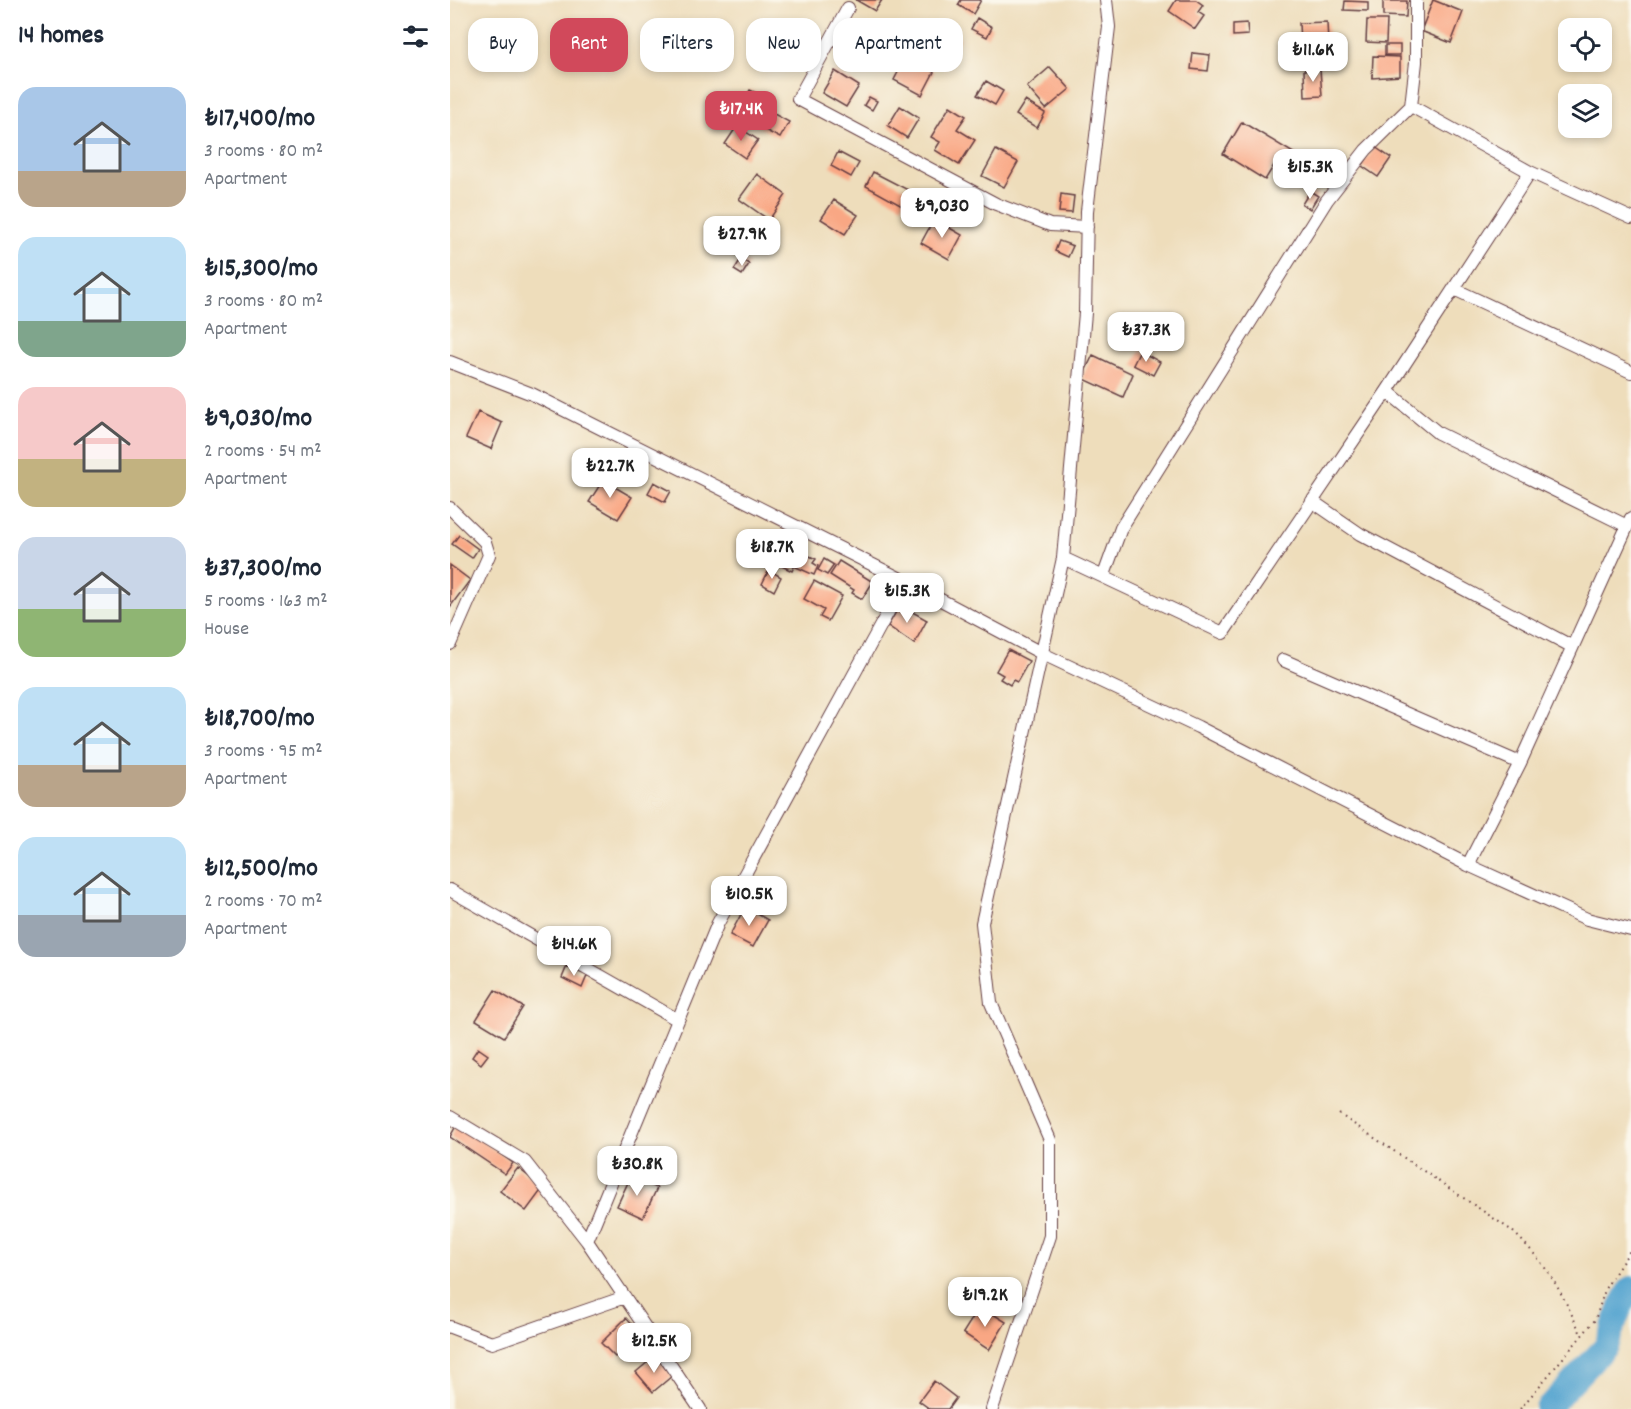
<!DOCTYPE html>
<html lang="en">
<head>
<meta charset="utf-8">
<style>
	:root { --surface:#fff; --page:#f6f6f7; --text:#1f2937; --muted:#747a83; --accent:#d1495b }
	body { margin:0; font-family:Dekko,sans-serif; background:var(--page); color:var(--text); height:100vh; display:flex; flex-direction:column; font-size:22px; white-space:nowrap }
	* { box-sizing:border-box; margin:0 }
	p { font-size:20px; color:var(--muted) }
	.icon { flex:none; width:33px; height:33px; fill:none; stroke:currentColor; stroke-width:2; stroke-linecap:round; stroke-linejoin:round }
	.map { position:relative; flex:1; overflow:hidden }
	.side { display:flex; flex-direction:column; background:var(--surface); width:450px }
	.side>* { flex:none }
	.guide { position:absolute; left:18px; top:18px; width:570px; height:54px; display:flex; gap:12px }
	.controls { position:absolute; left:1108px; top:18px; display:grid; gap:12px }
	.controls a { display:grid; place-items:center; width:54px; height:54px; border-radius:12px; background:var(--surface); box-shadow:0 3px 9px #0003; font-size:30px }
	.price { position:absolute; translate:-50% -51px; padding:0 14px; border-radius:12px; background:#fff; color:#222; font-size:20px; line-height:39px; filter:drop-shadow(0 2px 3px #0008) }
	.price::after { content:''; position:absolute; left:50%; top:36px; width:18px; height:14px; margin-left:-9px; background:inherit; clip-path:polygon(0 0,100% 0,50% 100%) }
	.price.on { background:var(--accent); color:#fff }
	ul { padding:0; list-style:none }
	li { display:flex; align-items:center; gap:18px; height:150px; padding:0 18px }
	li span { display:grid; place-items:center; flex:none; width:168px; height:120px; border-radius:18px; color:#555 }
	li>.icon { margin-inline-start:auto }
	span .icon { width:72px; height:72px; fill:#fffc; stroke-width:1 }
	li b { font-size:26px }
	h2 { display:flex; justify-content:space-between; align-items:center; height:72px; padding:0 18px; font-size:26px }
	.pill { padding:0 21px; border-radius:18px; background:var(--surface); box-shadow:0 3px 9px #0003; font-size:21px; line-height:54px }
	.pill.on { background:var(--accent); color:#fff }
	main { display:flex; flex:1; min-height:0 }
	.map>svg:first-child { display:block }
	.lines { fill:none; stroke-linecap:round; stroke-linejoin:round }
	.river { stroke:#56a5d0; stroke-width:24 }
	.building { fill:#f9a784 }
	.street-casing { stroke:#633c41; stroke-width:14 }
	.path { stroke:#633c41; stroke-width:2; stroke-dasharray:1.5 4.5; stroke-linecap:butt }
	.street { stroke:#fff; stroke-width:12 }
</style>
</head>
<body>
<main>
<section class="side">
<h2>14 homes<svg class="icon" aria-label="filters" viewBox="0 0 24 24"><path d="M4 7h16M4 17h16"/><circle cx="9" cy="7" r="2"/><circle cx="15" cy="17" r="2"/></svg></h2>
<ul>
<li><span style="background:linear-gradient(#a9c7e8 70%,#b9a48a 0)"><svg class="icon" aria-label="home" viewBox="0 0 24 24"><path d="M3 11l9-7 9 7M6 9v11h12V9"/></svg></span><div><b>₺17,400/mo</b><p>3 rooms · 80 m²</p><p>Apartment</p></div></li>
<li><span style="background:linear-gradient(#bfe0f5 70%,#7fa58c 0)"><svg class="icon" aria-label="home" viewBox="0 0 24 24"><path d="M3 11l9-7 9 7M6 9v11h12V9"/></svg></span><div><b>₺15,300/mo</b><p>3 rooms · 80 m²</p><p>Apartment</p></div></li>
<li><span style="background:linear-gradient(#f6c9c9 60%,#c2b280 0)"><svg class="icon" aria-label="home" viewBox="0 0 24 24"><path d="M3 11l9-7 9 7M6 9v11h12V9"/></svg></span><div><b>₺9,030/mo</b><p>2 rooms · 54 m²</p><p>Apartment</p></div></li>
<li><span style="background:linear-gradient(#c9d6e8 60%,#8fb573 0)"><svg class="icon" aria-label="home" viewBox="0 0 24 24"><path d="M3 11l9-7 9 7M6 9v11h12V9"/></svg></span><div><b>₺37,300/mo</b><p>5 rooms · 163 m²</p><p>House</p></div></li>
<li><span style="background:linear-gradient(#bfe0f5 65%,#b9a48a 0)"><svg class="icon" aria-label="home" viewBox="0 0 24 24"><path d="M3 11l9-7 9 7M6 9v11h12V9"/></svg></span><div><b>₺18,700/mo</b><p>3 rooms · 95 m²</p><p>Apartment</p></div></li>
<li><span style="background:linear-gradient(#bfe0f5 65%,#9aa5b1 0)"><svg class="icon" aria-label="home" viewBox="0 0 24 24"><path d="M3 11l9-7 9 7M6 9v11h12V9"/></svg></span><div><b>₺12,500/mo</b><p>2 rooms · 70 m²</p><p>Apartment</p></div></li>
</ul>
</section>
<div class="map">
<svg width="1181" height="1409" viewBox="0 0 1181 1409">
	<rect width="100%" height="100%" fill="#fbf7ec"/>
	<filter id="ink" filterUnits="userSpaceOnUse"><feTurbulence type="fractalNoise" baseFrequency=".0167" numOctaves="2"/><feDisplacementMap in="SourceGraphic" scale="12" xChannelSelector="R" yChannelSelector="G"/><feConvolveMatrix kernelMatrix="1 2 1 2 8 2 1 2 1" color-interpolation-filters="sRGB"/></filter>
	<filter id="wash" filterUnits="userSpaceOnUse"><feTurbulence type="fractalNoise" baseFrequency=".008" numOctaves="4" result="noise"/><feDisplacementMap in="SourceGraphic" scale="24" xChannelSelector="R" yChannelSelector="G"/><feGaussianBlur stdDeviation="1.35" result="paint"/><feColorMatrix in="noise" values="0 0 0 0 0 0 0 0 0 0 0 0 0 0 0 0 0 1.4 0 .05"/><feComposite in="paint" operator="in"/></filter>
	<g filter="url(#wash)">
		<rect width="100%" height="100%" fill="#edb"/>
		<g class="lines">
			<path class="river" d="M1097 1409 1156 1346 1171 1306 1181 1288"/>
		</g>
		<g id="blocks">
			<path class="building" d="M406 0H432L425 11Z
				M511 0H531L523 14 508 5Z
				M726 0H746L753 5 748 12 754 16 745 29 719 11Z
				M983 0 1013 12 1001 43 971 31Z
				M895 1 918 2V11L894 10Z
				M933 1H957L956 17 933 16Z
				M527 18 542 27 537 37 521 29Z
				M917 20H937L936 43 916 42Z
				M877 22 878 44H868L869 56 834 58V44L850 43 849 23Z
				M797 23 798 35 783 36V24Z
				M500 32 510 38 505 47 495 40Z
				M413 34 430 44 418 64 401 54Z
				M935 45H950V55H935Z
				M743 53 760 55 758 71 741 69Z
				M923 56 950 57V76L922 78Z
				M456 57 484 72 472 95 444 80Z
				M600 67 620 89 596 109 577 87Z
				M870 69 872 96 855 97 854 70Z
				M385 71 409 86 396 107 372 93Z
				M536 81 553 91 545 105 527 95Z
				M300 90 316 98 311 107 339 122 330 138 286 115Z
				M419 97 427 101 422 110 414 105Z
				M575 101 595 113 587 128 566 115Z
				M450 106 469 118 457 138 438 126Z
				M500 106 516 116 507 129 525 140 509 165 485 150 490 142 481 137Z
				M792 122 850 157 844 167 829 157 815 180 773 154Z
				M287 126 308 140 295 158 275 144Z
				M925 147 941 158 928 177 912 166Z
				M546 150 568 162 554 187 532 176Z
				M388 152 409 163 401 177 381 166Z
				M423 172 460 191 452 206 416 186Z
				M307 174 336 195 319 220 289 199Z
				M860 191 868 196 860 209 852 204Z
				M611 194 624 196 622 213 609 212Z
				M384 200 408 215 395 234 371 219Z
				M484 219 512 235 499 259 471 243Z
				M609 241 623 246 618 257 605 251Z
				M291 259 299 264 292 275 284 270Z
				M690 351 710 362 703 375 683 365Z
				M643 355 683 374 673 397 632 378Z
				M28 412 52 423 41 449 16 438Z
				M153 480 182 497 168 519 139 502Z
				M204 482 221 491 215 502 198 493Z
				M9 535 28 549 22 558 2 544Z
				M323 542 350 555 342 571 315 558Z
				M353 553 366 559 363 563 368 566 364 575 346 567Z
				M374 559 384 565 377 575 368 570Z
				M389 561 423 582 412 599 402 593 404 590 380 575Z
				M0 565 20 580 0 607Z
				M319 570 331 577 324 591 312 584Z
				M364 581 392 596 378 621 370 617 374 610 354 599Z
				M450 605 477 620 464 644 438 626Z
				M558 650 579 661 567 682 563 680 560 685 550 679 553 675 546 671Z
				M295 907 318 920 303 947 280 935Z
				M117 966 137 976 132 988 112 978Z
				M45 990 73 1007 54 1037 26 1020Z
				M28 1048 38 1055 31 1064 22 1057Z
				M7 1124 63 1163 55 1174 0 1137Z
				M68 1168 93 1188 76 1211 50 1191Z
				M181 1176 207 1188 193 1218 167 1206Z
				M530 1306 556 1322 539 1350 513 1333Z
				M176 1318 190 1333 165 1357 151 1343Z
				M205 1356 222 1376 203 1392 186 1372Z
				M484 1381 506 1398 498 1409H480L469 1401Z"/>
		</g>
	</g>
	<g filter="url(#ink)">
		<use href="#blocks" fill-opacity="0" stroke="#633c41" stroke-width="1.5"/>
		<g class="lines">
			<g class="street-casing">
				<path id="street" d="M398 8 348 99 546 204 600 225 637 227
					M961 106 1080 172 1181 218
					M1004 289 1181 372
					M0 362 82 394 455 581 593 654 748 727 1018 865 1137 919 1181 930
					M937 391 988 433 1177 526
					M862 501 910 534 1121 646
					M0 508 35 542 39 555 0 644
					M613 558 773 633 937 391 1080 172
					M654 575 671 528 877 200 916 150 961 106 966 62V0
					M833 660 1070 763
					M1018 865 1070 763 1181 518
					M0 890 228 1020
					M0 1117 75 1162 137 1241 250 1409
					M137 1241 268 923 455 581
					M0 1327 42 1343 175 1297
					M542 1409 600 1236V1140L541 1003 532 923 613 558 635 313 637 211 659 27 656 0"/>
			</g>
			<path class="path" d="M889 1114 1061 1230C1097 1263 1111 1291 1131 1334
				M1070 1409 1145 1320 1156 1287 1181 1249"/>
			<use href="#street" class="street"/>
		</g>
	</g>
</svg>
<div class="controls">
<a><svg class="icon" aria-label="locate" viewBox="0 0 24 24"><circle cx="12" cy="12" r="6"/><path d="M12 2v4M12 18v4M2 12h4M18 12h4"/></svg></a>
<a><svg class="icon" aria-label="layers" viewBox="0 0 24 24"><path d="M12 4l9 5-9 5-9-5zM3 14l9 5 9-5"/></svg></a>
</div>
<b class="price" style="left:863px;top:83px">₺11.6K</b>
<b class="price on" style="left:291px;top:142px">₺17.4K</b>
<b class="price" style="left:860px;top:200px">₺15.3K</b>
<b class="price" style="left:492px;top:239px">₺9,030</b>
<b class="price" style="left:292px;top:267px">₺27.9K</b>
<b class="price" style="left:696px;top:363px">₺37.3K</b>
<b class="price" style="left:160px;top:499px">₺22.7K</b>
<b class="price" style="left:322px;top:580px">₺18.7K</b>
<b class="price" style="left:457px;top:624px">₺15.3K</b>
<b class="price" style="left:299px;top:927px">₺10.5K</b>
<b class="price" style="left:124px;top:977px">₺14.6K</b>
<b class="price" style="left:187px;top:1197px">₺30.8K</b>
<b class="price" style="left:535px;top:1328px">₺19.2K</b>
<b class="price" style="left:204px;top:1374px">₺12.5K</b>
<div class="guide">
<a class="pill">Buy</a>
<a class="pill on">Rent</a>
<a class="pill">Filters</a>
<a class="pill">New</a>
<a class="pill">Apartment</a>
</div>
</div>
</main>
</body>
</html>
